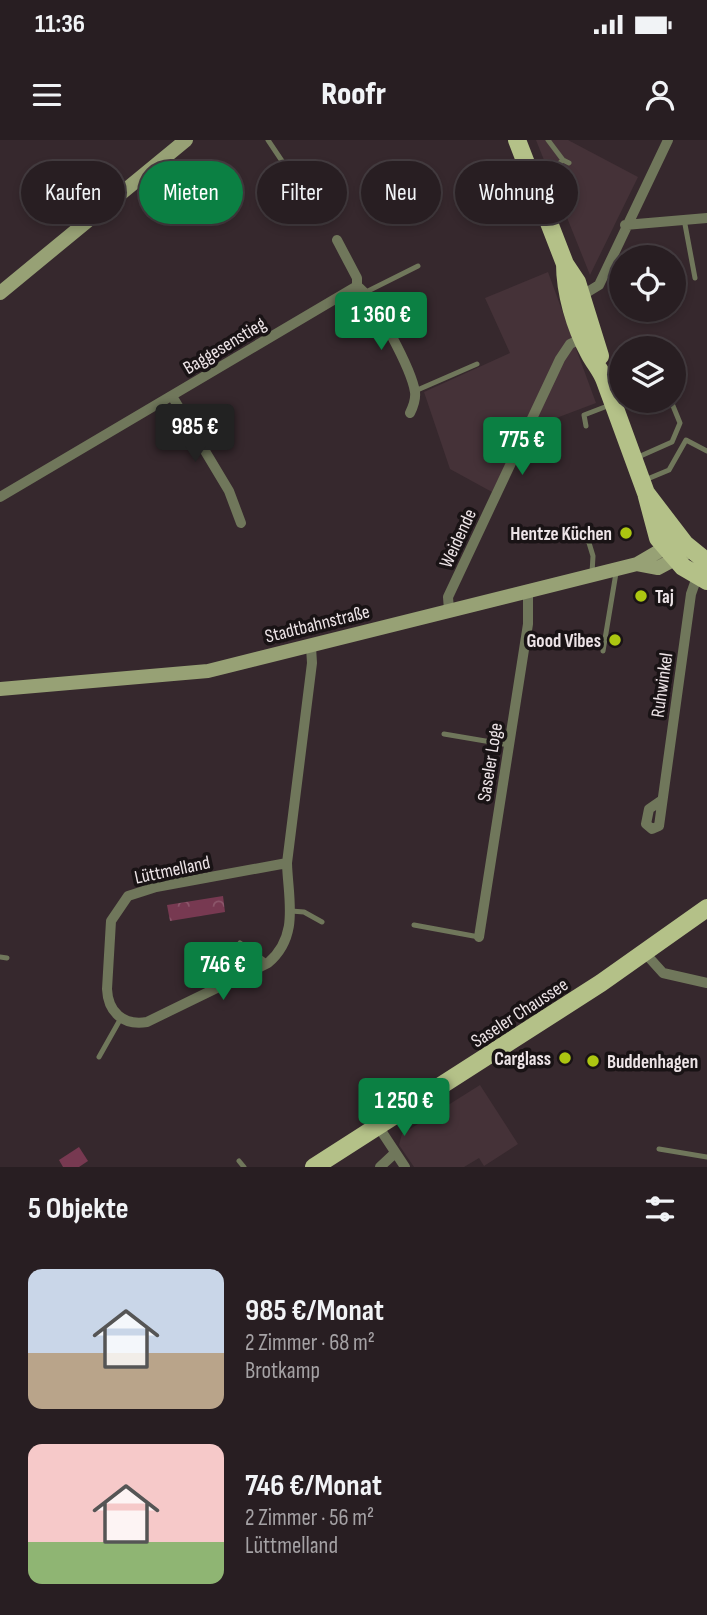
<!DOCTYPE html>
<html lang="de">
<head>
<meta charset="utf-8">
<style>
	:root { --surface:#281e22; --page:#342b2f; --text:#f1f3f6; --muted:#a5a2a5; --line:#443c40; --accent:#0b8043 }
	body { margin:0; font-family:"Sofia Sans Condensed",sans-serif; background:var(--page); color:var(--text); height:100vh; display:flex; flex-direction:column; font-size:26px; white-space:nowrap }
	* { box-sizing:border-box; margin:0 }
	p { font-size:23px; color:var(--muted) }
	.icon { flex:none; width:38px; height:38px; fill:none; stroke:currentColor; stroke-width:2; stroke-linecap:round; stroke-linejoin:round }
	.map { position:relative; height:1027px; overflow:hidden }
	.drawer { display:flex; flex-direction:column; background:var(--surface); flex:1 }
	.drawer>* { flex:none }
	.hud { position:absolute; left:21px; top:21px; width:665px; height:63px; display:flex; gap:14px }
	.tools { position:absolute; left:609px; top:105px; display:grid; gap:14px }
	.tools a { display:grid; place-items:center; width:77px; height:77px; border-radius:50%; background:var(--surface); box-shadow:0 4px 10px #0003,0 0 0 2px var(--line); font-size:35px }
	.price { position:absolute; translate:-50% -60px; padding:0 16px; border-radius:7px; background:var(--accent); color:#fff; font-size:23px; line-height:46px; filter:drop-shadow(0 2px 4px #0008) }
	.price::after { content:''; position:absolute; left:50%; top:42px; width:21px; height:16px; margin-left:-10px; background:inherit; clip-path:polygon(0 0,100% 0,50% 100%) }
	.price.active { background:#222; color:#fff }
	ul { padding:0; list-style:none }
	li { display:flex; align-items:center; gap:21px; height:175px; padding:0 28px }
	li span { display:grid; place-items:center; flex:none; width:196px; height:140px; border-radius:14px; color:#555 }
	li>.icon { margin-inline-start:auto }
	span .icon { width:84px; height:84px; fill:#fffc; stroke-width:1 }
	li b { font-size:30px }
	h2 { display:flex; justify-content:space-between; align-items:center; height:84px; padding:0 28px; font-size:30px }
	.pill { padding:0 24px; border-radius:32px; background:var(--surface); box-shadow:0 4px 10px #0003,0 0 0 2px var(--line); font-size:24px; line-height:63px }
	.pill.active { background:var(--accent); color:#fff }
	.status { display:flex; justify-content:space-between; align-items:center; height:49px; padding:0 35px; background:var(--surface); direction:ltr }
	.status svg { height:19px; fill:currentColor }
	header { display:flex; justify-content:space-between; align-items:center; height:91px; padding:0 28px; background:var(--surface); font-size:32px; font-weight:800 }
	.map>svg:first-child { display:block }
	.built { fill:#453238 }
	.grass { fill:#773951 }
	.forest { fill:url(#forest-crowns) }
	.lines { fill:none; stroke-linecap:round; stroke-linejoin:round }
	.lane { stroke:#70775b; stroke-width:5 }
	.street { stroke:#70775b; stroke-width:10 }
	.secondary { stroke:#97a175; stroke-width:14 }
	.primary { stroke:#b4c188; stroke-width:18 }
	.poi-dot { fill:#acc611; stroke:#191315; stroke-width:2.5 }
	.labels { text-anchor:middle; stroke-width:7; stroke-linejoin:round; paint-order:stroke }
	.street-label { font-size:19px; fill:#ede4e7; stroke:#191315 }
	.poi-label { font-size:19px; font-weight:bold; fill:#ede4e7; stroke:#191315; text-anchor:end }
</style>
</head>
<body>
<div class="status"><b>11:36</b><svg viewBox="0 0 49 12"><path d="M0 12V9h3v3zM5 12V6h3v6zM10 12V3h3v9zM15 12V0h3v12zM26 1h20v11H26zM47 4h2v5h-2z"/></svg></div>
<header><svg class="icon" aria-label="menu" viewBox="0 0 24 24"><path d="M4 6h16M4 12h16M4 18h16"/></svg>Roofr<svg class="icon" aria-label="person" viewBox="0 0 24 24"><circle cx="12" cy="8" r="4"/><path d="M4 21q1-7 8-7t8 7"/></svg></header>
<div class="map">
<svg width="707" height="1027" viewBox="0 0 707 1027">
	<defs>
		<pattern id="forest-crowns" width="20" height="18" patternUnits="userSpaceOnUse" patternTransform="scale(1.75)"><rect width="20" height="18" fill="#773951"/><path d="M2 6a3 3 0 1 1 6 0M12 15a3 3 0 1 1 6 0" fill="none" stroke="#8b566a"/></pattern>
	</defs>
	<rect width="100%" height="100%" fill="#36282d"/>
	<path class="built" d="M536 0H568L638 37 590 135Z
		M548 132 596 263 522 291 492 352 450 329 424 252 510 213 485 158Z
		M480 945 518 1004 484 1026 479 1018 464 1027H414L399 1005 402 994Z"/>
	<path class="grass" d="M79 1007 88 1021 79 1027H63L59 1020Z"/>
	<path class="forest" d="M223 756 225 772 170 781 167 765Z"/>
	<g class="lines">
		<path class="lane" d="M268 0 282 21
			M548 0 563 20 569 23
			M540 51 551 31 563 20
			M684 79 695 138
			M366 152 418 126
			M415 251 477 224
			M586 286 584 275 610 265
			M636 318 672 302 680 283 671 261
			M645 340 669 330 686 300 707 311
			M586 393 593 416 592 433
			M603 511 616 433
			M444 594 509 605
			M291 771 304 772 322 782
			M414 785 479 797
			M240 803 268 823
			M0 817 7 818
			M99 917 121 878
			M659 1009 707 1017
			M239 1021 244 1027"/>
		<path class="street" d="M625 85 707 78
			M337 100 357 138V146
			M357 146C374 157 412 231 415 252 416 260 413 267 410 273
			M581 156 599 145 668 0
			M172 256 229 351 241 383
			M0 357 357 146
			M449 470 448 457 560 219 570 204 583 198
			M662 660 649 669 646 684 652 689 659 686 691 454 697 437
			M287 723C288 759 300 796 268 823L147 882C123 886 108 872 107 849L111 781 128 756 156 747Z
			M287 723 312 523 311 507
			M479 797 528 484V453
			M645 813 663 833 707 843
			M378 986 405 1027
			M380 1027 395 1013"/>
		<path class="secondary" d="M0 153 186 0
			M637 424 658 428 684 414
			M0 549 208 531 637 424 673 403"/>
		<path class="primary" d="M517 0 565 124 577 142 600 216
			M565 124C565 153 575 187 589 213 594 223 601 230 605 241L646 353 658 398 683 427 707 441
			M646 353 685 404 707 422
			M314 1027 601 843 707 768"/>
	</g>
	<g class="poi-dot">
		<circle cx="626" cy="393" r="7"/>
		<circle cx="641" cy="456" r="7"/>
		<circle cx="615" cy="500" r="7"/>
		<circle cx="565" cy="918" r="7"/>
		<circle cx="593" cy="921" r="7"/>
	</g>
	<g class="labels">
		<g class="street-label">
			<text transform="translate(224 205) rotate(-31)" y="7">Baggesenstieg</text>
			<text transform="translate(457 398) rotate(-65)" y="7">Weidende</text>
			<text transform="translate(317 483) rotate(-14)" y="7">Stadtbahnstraße</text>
			<text transform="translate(661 545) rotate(-82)" y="7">Ruhwinkel</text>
			<text transform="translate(489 622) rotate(-81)" y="7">Saseler Loge</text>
			<text transform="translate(172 729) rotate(-12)" y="7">Lüttmelland</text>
			<text transform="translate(519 872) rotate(-33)" y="7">Saseler Chaussee</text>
		</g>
		<g class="poi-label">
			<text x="612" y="400">Hentze Küchen</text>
			<text x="655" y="463" text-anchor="start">Taj</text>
			<text x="601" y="507">Good Vibes</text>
			<text x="551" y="925">Carglass</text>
			<text x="607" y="928" text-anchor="start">Buddenhagen</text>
		</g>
	</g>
</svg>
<div class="tools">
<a><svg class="icon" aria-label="locate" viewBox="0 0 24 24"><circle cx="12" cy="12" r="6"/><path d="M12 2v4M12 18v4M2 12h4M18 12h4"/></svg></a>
<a><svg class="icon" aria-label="layers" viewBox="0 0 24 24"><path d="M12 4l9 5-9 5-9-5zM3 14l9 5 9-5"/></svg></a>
</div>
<b class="price" style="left:381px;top:212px">1 360 €</b>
<b class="price active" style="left:195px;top:324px">985 €</b>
<b class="price" style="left:522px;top:337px">775 €</b>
<b class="price" style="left:223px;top:862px">746 €</b>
<b class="price" style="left:404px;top:998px">1 250 €</b>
<div class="hud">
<a class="pill">Kaufen</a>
<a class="pill active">Mieten</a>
<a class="pill">Filter</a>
<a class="pill">Neu</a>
<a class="pill">Wohnung</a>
</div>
</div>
<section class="drawer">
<h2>5 Objekte<svg class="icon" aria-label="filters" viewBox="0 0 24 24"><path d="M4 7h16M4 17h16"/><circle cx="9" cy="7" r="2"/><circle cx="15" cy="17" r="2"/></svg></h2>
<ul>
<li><span style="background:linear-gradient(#c9d6e8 60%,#b9a48a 0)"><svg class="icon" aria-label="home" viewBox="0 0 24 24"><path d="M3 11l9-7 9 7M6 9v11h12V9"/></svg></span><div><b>985 €/Monat</b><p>2 Zimmer · 68 m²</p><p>Brotkamp</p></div></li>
<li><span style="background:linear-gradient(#f6c9c9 70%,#8fb573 0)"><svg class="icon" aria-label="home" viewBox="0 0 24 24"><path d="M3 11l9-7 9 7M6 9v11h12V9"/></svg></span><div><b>746 €/Monat</b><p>2 Zimmer · 56 m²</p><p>Lüttmelland</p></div></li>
</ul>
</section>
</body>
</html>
